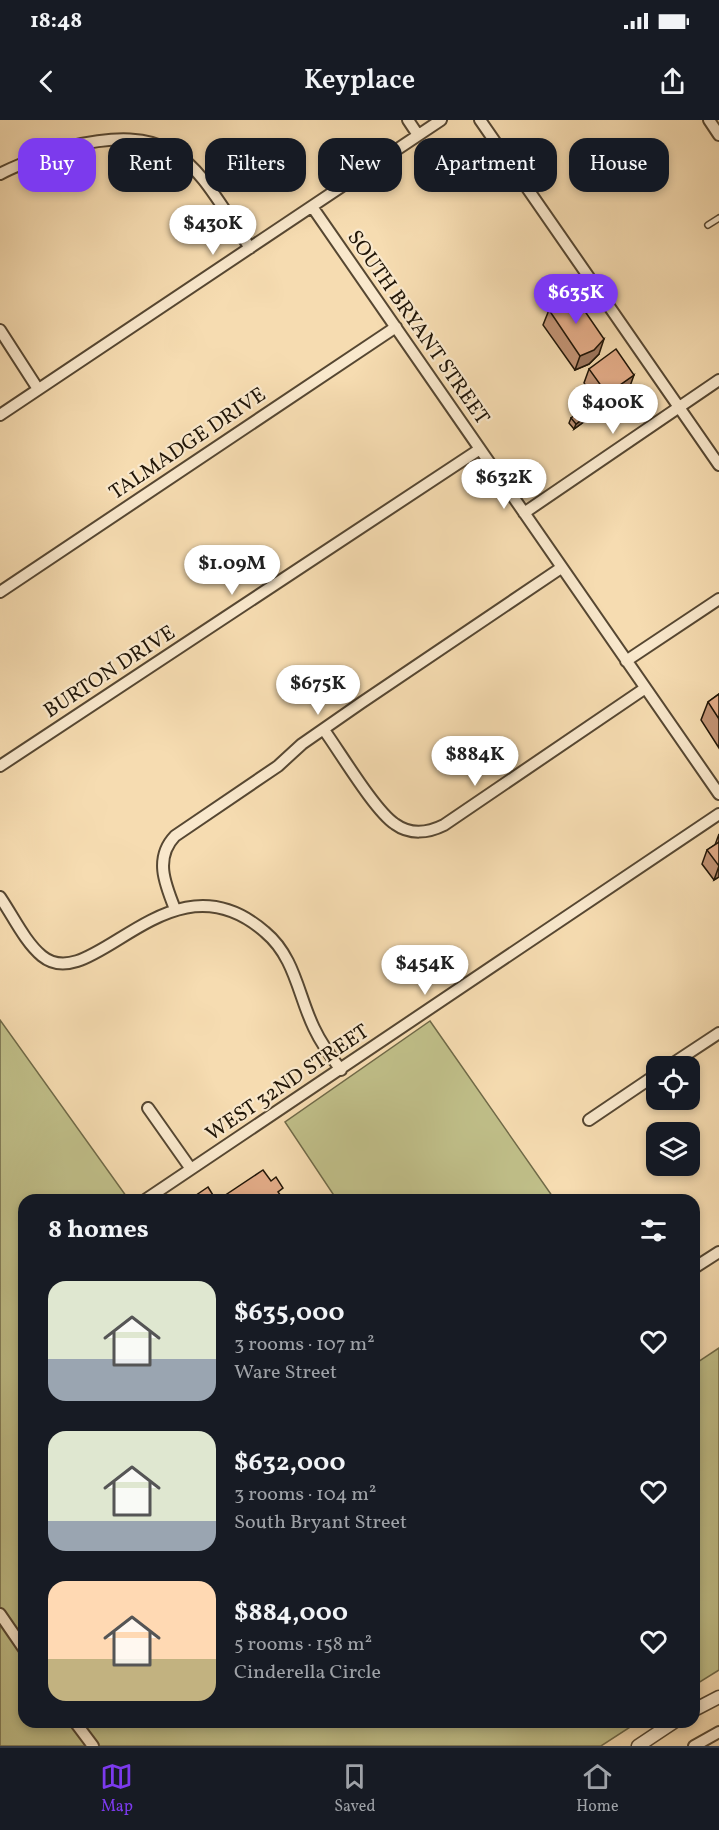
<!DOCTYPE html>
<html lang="en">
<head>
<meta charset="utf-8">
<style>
	:root { --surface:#171b24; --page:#20242c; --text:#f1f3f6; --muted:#9ea1a6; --line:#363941; --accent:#7c3aed }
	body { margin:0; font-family:Vollkorn,serif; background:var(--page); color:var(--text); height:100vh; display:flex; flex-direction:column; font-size:22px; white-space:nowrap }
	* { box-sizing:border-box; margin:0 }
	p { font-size:20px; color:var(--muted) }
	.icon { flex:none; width:33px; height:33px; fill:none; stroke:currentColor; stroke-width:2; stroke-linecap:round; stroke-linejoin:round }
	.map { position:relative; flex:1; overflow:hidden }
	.details { position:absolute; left:18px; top:1074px; width:682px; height:534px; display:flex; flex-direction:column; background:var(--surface); border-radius:18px; box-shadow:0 3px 9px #0003 }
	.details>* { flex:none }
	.top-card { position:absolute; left:18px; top:18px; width:684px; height:54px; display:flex; gap:12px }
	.buttons { position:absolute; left:646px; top:936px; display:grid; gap:12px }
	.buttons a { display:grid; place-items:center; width:54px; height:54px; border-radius:12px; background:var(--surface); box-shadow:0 3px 9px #0003; font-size:30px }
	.price { position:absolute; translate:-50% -51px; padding:0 14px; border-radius:21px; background:#fff; color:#222; font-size:20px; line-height:39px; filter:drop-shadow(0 2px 3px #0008) }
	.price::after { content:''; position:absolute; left:50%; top:36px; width:18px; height:14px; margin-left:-9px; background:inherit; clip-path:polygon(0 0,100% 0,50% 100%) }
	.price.current { background:var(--accent); color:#fff }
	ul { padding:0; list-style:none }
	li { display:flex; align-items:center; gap:18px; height:150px; padding:0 30px }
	li span { display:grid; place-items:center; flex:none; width:168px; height:120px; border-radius:18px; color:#555 }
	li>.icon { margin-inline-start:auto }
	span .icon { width:72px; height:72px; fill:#fffc; stroke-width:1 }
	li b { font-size:26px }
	h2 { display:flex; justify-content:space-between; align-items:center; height:72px; padding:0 30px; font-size:26px }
	.chip { padding:0 21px; border-radius:18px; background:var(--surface); box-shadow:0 3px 9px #0003; font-size:21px; line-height:54px }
	.chip.current { background:var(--accent); color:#fff }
	.status { display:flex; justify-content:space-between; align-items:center; height:42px; padding:0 30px; background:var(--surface); direction:ltr }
	.status svg { height:16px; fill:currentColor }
	header { display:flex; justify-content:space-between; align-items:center; height:78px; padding:0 30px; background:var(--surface); font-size:27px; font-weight:600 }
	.menu { display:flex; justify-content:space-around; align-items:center; height:84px; border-top:2px solid var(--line); background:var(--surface); font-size:16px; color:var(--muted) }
	.menu a { display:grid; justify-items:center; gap:3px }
	.menu .current { color:var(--accent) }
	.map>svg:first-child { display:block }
	.green { fill:#c0bf89; stroke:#706a48; stroke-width:1.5 }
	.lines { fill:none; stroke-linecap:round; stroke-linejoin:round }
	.service-casing { stroke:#564732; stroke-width:8 }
	.minor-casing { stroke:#564732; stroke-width:14 }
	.tertiary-casing { stroke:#564732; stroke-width:15 }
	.service { stroke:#f9e8cc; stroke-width:5 }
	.minor { stroke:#f9e8cc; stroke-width:10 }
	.tertiary { stroke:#f9e8cc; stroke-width:12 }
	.wall { fill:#c39475; stroke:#201507; stroke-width:1.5 }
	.shaded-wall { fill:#9f785f; stroke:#201507; stroke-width:1.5 }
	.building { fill:#e3ac88; stroke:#201507; stroke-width:1.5 }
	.labels { text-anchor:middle; stroke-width:4.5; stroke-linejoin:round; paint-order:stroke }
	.street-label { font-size:21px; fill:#201507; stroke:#f9e8cc }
</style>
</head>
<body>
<div class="status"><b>18:48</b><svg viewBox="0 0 49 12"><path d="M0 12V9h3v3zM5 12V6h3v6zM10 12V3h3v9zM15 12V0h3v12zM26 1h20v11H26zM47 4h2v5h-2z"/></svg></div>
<header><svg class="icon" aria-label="back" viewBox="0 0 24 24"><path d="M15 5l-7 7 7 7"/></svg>Keyplace<svg class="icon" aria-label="share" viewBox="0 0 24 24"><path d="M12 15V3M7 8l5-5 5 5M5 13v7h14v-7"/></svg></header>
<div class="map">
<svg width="719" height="1626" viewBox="0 0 719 1626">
	<rect width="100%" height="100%" fill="#f6dcb1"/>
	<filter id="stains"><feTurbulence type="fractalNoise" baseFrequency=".00333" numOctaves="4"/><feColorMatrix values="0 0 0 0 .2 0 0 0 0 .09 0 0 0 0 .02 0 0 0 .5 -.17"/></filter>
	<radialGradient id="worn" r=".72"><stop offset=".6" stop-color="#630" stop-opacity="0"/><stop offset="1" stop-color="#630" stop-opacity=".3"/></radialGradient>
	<path class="green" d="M0 900 129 1080H24V1602H638L601 1626H0Z
		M430 901 555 1080H337L285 1002Z
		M719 1228V1550L695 1565V1244Z"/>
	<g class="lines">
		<g class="service-casing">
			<path id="service" d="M708 105 719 98"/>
		</g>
		<g class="minor-casing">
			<path id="minor" d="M408 0 418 15
				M480 0 719 345
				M709 0 719 15
				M0 54C22 42 45 36 68 27 181 0 195 47 250 128
				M313 88 719 674
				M0 210 38 269
				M0 295 441 0
				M524 393 719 260
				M0 472 396 207
				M626 541 719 479
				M324 610C340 632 375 691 395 704 410 715 428 713 444 705L644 569
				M0 646 480 329
				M0 777C13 796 25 822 42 836 93 878 169 728 265 812 295 837 298 875 314 908 321 923 331 937 341 950
				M175 789C165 764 154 738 175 716L278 646 302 624 361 583 561 448
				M669 946 719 913
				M148 988 191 1049
				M589 1000 657 954
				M145 1080 719 694
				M694 1148 719 1132
				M0 1494 24 1529
				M75 1602 93 1626
				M694 1626 719 1612"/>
		</g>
		<g class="tertiary-casing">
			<path id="tertiary" d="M694 1590 719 1577
				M638 1626 674 1602"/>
		</g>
		<use href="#service" class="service"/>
		<use href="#minor" class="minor"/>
		<use href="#tertiary" class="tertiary"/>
	</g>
	<path class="wall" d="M549 190 599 234 589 244 575 250 543 205Z
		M589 249 629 269 602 288 584 263Z
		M571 298H589L574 309 569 303Z
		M719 574V628L701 600 708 582Z
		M719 714V757L714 760 702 744 707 730 715 725Z"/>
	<path class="shaded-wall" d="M604 219 599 234 589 244 575 250 580 236Z
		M634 255 629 269 602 288 607 274Z
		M591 293 589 298 574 309 576 304Z
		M719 746V757L714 760Z"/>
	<path class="building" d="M573 174 604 219 594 230 580 236 549 190 558 179Z
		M616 229 634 255 607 274 589 249Z
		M586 287 591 293 576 304 571 298Z
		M719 574V599L708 582Z
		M719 722V746L707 730Z
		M263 1050 271 1061 276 1057 283 1068 278 1072 284 1080H218Z
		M208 1067 216 1080H189Z"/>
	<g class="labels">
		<g class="street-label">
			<text transform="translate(419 207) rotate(55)" y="7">SOUTH BRYANT STREET</text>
			<text transform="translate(187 323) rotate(-34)" y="7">TALMADGE DRIVE</text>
			<text transform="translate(109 551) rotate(-33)" y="7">BURTON DRIVE</text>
			<text transform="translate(287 962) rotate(-34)" y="7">WEST 32ND STREET</text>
		</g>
	</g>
	<rect width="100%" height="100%" filter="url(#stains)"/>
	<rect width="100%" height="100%" fill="url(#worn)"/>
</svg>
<div class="buttons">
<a><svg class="icon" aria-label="locate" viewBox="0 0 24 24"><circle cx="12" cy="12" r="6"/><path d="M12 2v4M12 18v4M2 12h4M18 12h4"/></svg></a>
<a><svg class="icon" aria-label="layers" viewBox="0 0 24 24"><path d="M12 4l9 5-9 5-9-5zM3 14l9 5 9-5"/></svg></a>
</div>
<b class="price" style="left:213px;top:136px">$430K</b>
<b class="price current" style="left:576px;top:205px">$635K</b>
<b class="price" style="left:613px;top:315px">$400K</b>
<b class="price" style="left:504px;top:390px">$632K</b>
<b class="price" style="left:232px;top:476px">$1.09M</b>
<b class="price" style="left:318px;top:596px">$675K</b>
<b class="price" style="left:475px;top:667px">$884K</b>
<b class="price" style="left:425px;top:876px">$454K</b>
<div class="top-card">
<a class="chip current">Buy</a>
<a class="chip">Rent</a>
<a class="chip">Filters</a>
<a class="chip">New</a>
<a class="chip">Apartment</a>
<a class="chip">House</a>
</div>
<section class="details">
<h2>8 homes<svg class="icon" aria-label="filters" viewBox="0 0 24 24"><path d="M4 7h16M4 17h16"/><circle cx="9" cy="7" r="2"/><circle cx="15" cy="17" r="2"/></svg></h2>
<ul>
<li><span style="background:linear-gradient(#dfe7d0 65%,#9aa5b1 0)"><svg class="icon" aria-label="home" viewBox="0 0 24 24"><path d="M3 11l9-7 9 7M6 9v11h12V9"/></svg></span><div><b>$635,000</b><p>3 rooms · 107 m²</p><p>Ware Street</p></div><svg class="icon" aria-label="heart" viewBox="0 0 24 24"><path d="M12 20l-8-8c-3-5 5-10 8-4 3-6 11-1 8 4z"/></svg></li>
<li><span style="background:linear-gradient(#dfe7d0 75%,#9aa5b1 0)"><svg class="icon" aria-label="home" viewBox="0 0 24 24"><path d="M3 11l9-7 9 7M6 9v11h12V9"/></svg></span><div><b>$632,000</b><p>3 rooms · 104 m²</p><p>South Bryant Street</p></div><svg class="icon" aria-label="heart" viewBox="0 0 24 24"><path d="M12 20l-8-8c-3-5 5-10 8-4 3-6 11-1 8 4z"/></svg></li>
<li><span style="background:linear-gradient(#ffd9b3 65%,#c2b280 0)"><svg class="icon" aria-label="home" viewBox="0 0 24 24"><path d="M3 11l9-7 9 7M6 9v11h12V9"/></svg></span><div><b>$884,000</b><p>5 rooms · 158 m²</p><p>Cinderella Circle</p></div><svg class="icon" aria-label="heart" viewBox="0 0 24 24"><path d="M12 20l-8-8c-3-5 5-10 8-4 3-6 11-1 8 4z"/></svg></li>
</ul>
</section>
</div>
<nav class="menu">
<a class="current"><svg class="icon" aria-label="map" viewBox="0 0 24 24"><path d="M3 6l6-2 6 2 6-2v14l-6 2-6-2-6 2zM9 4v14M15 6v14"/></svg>Map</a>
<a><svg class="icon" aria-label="saved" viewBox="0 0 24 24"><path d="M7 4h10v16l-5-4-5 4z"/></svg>Saved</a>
<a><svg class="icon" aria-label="home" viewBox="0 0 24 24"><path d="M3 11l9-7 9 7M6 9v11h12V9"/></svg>Home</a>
</nav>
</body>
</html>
